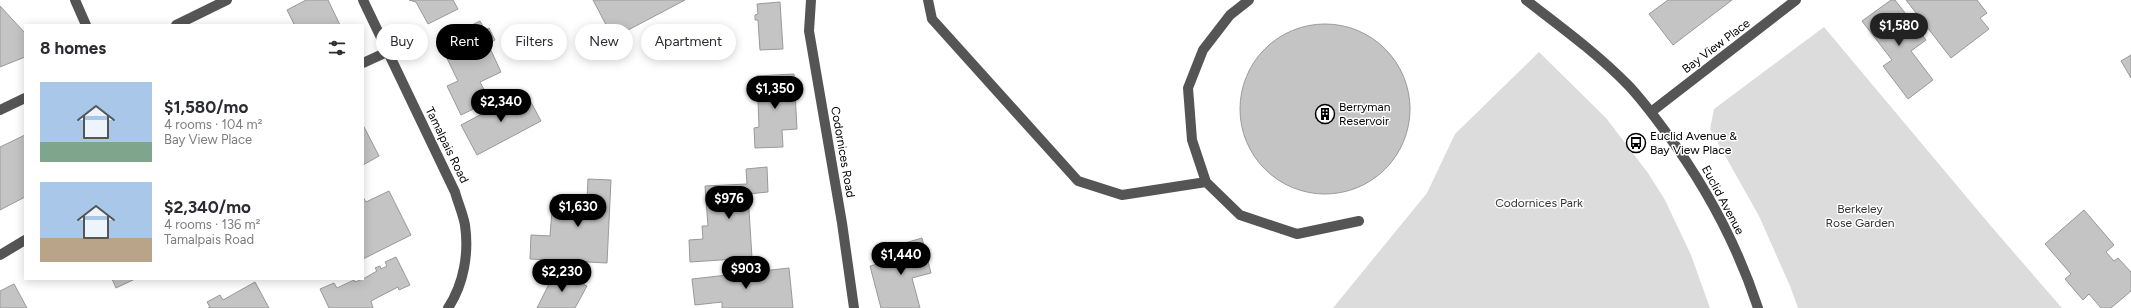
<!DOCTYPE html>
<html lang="en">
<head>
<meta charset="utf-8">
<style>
	:root { --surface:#fff; --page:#f2f2f3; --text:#2b2b33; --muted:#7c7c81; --accent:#000 }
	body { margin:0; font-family:Figtree,sans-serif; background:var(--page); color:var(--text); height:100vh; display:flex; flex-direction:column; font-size:15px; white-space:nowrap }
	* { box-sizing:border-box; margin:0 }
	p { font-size:13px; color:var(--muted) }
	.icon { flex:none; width:22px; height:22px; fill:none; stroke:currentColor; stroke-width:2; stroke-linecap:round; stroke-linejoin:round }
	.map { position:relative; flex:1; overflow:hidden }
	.drawer { position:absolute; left:24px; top:24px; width:340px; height:256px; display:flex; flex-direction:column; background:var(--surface); border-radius:0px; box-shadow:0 2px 10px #0003 }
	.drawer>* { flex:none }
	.top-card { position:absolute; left:376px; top:24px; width:380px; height:36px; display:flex; gap:8px }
	.price { position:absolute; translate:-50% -34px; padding:0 9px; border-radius:14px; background:var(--accent); color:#fff; font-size:13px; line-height:26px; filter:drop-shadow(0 1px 2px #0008) }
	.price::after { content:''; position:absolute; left:50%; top:24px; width:12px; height:9px; margin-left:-6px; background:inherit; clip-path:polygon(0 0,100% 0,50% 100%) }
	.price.selected { background:#222; color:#fff }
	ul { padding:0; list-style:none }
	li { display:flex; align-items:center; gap:12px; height:100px; padding:0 16px }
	li span { display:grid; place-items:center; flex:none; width:112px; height:80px; border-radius:0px; color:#555 }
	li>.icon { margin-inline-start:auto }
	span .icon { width:48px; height:48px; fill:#fffc; stroke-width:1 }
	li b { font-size:17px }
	h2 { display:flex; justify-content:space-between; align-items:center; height:48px; padding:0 16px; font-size:17px }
	.pill { padding:0 14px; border-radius:18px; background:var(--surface); box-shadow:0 2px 10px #0003; font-size:14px; line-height:36px }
	.pill.selected { background:var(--accent); color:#fff }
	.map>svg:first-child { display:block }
	.green { fill:#dcdcdc }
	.building { fill:#c4c4c4; stroke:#999 }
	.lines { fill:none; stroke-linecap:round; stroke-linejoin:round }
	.minor { stroke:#555; stroke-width:10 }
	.labels { text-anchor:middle; stroke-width:3; stroke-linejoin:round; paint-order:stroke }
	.street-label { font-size:12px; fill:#000; stroke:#fff }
	.poi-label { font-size:12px; fill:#000; stroke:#fff; text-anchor:start }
	.park-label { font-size:12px; fill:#333; stroke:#fff }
</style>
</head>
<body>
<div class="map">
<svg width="2131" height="308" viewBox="0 0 2131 308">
	<rect width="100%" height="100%" fill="#fff"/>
	<path class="green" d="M1824 27 1990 225 2062 308H1798L1790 286 1759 216 1710 129 1714 109Z
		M1539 52 1606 118 1648 173 1665 200 1691 255 1710 308H1333L1427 193 1455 134Z"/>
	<path class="building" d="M306 0H328L340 25H292L294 24 287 10Z
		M409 0H453L458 9 428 24 416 2Z
		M593 0H685L613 38Z
		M1668 0H1732L1673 45 1649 14Z
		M1891 0H1895L1926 40 1911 51 1933 80 1908 99 1883 66 1892 60 1862 21Z
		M1906 0H1977L1987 13 1980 18 1989 29 1951 58Z
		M780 2 783 49 760 50 758 20H755V15L758 14 757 4Z
		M0 6 25 33V57L0 67Z
		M480 21 485 30 489 28 495 40 488 44 501 72 480 82 490 101 461 115 447 86 458 81 442 48 456 41 453 34Z
		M1240 109a85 85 0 1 1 170 0a85 85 0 1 1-170 0Z
		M2131 55V78L2121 61Z
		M794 74 797 129 782 130 783 147 755 148 754 128 759 127 757 76Z
		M525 91 541 121 477 155 461 125Z
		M363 125 379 156 363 165Z
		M25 135V197L0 210V147Z
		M767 167 768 192 748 194 752 258 690 262 689 240 703 239 702 226H708L705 186 747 184 746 169Z
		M588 179 611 180 607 263 530 259 531 235 550 236 553 197 587 199Z
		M389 191 411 235 363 259V197L366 202Z
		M2084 210 2114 245 2106 252 2114 261 2118 258 2131 272V291L2111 308H2101L2089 294 2083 300 2065 279 2071 274 2045 244Z
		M922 238 931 273 912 278 920 308H881L870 266 901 258 898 245Z
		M396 257 410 285 399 290 398 287 371 301 373 308H329L320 289 334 283 337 288 354 280 355 282 363 279 377 271 375 268 380 266 381 269 387 266 385 262Z
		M789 268 793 308H722V302L695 305 692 279Z
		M556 270 587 286 575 308H537Z
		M112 279H135L116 288Z
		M255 282 269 308H208L210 307 207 302 220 295 223 300Z
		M14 284 27 308H0V291Z"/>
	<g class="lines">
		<path class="minor" d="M75 0 86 25
			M363 0 455 192C458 203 463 214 465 225 469 253 464 284 448 308
			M811 0 809 31 842 223 854 308
			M928 0 932 19 1078 181 1122 195 1206 182 1240 215 1297 234 1359 221
			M1526 0C1561 27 1598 54 1629 86 1642 100 1654 116 1665 131 1705 185 1737 244 1758 308
			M176 25 227 0
			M363 63 387 52
			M0 110 25 98
			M1651 112 1796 0
			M1206 182 1192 140 1188 88 1203 50 1230 15 1249 0
			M0 255 25 240"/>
	</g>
	<defs>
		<g id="building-ring" transform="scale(1)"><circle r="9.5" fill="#fff" stroke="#000" stroke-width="1.5"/><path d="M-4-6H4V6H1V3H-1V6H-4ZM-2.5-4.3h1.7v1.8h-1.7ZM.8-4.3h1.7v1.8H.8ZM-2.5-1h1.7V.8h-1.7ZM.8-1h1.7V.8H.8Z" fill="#000"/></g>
		<g id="bus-ring" transform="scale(1)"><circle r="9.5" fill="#fff" stroke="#000" stroke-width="1.5"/><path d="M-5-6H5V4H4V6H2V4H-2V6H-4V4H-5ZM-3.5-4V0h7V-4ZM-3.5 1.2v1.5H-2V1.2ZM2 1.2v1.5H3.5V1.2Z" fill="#000"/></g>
	</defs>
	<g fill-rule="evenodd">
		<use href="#building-ring" x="1325" y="114"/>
		<use href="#bus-ring" x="1636" y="143"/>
	</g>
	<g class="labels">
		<g class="street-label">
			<text transform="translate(1716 46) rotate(-37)" y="4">Bay View Place</text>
			<text transform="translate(447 145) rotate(64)" y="4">Tamalpais Road</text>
			<text transform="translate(843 152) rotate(80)" y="4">Codornices Road</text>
			<text transform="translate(1723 200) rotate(62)" y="4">Euclid Avenue</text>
		</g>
		<g class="poi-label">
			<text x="1339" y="111">Berryman<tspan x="1339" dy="14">Reservoir</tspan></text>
			<text x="1650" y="140">Euclid Avenue &amp;<tspan x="1650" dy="14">Bay View Place</tspan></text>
		</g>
		<g class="park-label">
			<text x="1539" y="207">Codornices Park</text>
			<text x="1860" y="213">Berkeley<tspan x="1860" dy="14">Rose Garden</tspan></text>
		</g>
	</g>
</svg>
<b class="price selected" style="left:1899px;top:47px">$1,580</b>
<b class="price" style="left:775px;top:110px">$1,350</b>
<b class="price" style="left:501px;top:123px">$2,340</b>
<b class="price" style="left:729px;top:220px">$976</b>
<b class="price" style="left:578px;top:228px">$1,630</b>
<b class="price" style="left:901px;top:276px">$1,440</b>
<b class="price" style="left:746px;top:290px">$903</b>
<b class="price" style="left:562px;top:293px">$2,230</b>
<div class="top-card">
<a class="pill">Buy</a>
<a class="pill selected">Rent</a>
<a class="pill">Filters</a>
<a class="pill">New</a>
<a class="pill">Apartment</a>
</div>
<section class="drawer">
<h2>8 homes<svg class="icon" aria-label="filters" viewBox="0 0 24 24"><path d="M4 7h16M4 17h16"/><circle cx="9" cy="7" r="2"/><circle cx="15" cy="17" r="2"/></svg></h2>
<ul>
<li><span style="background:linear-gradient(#a9c7e8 75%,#7fa58c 0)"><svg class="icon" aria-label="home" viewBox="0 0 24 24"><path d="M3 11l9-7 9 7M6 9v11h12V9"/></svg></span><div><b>$1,580/mo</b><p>4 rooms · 104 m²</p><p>Bay View Place</p></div></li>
<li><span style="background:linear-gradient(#a9c7e8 70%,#b9a48a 0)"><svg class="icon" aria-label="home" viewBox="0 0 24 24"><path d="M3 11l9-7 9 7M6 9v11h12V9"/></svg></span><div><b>$2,340/mo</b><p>4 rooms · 136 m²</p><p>Tamalpais Road</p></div></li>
</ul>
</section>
</div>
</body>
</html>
